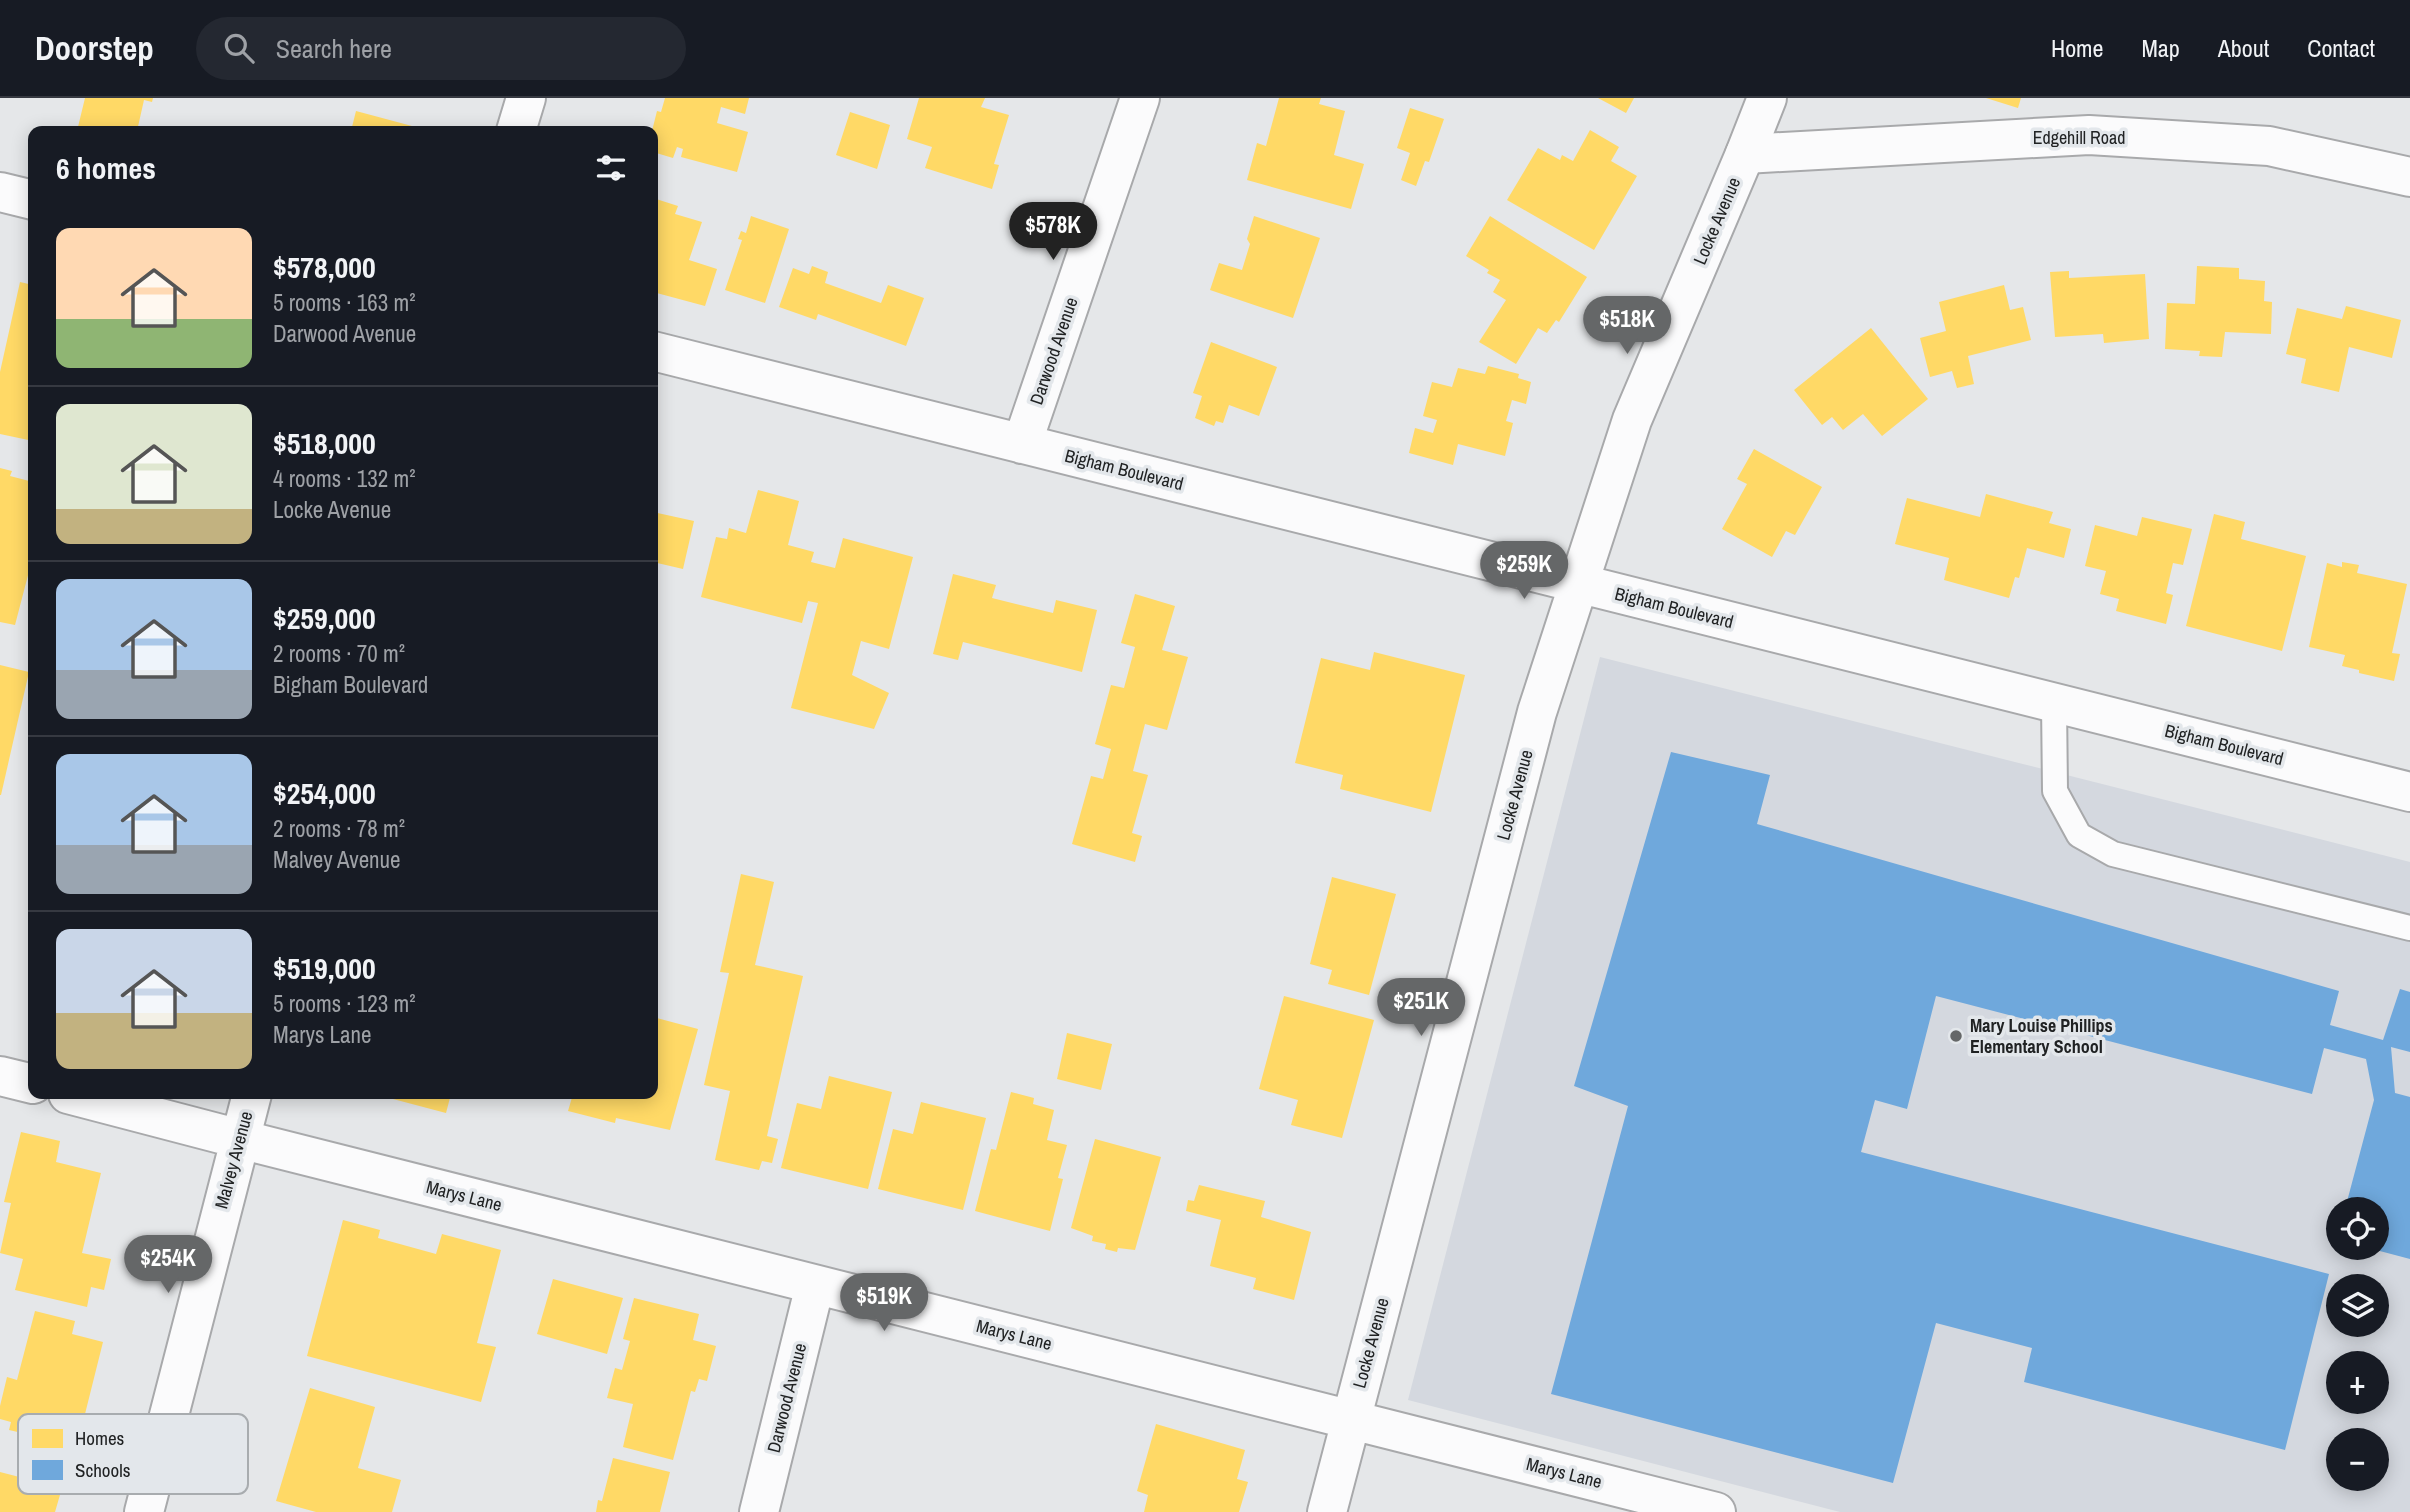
<!DOCTYPE html>
<html lang="en">
<head>
<meta charset="utf-8">
<style>
	:root { --surface:#171b24; --page:#242831; --text:#f1f3f6; --muted:#9ea1a6; --line:#363941; --accent:#656768 }
	body { margin:0; font-family:"Archivo Narrow",sans-serif; background:var(--page); color:var(--text); height:100vh; display:flex; flex-direction:column; font-size:26px; white-space:nowrap }
	* { box-sizing:border-box; margin:0 }
	p { font-size:23px; color:var(--muted) }
	.icon { flex:none; width:38px; height:38px; fill:none; stroke:currentColor; stroke-width:2; stroke-linecap:round; stroke-linejoin:round }
	.map { position:relative; flex:1; overflow:hidden }
	.sheet { position:absolute; left:28px; top:28px; width:630px; height:973px; display:flex; flex-direction:column; background:var(--surface); border-radius:14px; box-shadow:0 4px 18px #0003 }
	.sheet>* { flex:none }
	.controls { position:absolute; left:2326px; top:1099px; display:grid; gap:14px }
	.controls a { display:grid; place-items:center; width:63px; height:63px; border-radius:50%; background:var(--surface); box-shadow:0 4px 18px #0003; font-size:35px }
	.price { position:absolute; translate:-50% -60px; padding:0 16px; border-radius:24px; background:var(--accent); color:#fff; font-size:23px; line-height:46px; filter:drop-shadow(0 2px 4px #0008) }
	.price::after { content:''; position:absolute; left:50%; top:42px; width:21px; height:16px; margin-left:-10px; background:inherit; clip-path:polygon(0 0,100% 0,50% 100%) }
	.price.active { background:#222; color:#fff }
	ul { padding:0; list-style:none }
	li { display:flex; align-items:center; gap:21px; height:175px; padding:0 28px }
	li+li { border-top:2px solid var(--line) }
	li span { display:grid; place-items:center; flex:none; width:196px; height:140px; border-radius:14px; color:#555 }
	li>.icon { margin-inline-start:auto }
	span .icon { width:84px; height:84px; fill:#fffc; stroke-width:1 }
	li b { font-size:30px }
	h2 { display:flex; justify-content:space-between; align-items:center; height:84px; padding:0 28px; font-size:30px }
	header { display:flex; align-items:center; gap:42px; box-sizing:border-box; height:98px; padding:0 35px; background:var(--surface); border-bottom:2px solid var(--line) }
	header strong { font-size:33px }
	nav { display:flex; gap:38px; margin-inline-start:auto; font-size:24px }
	.search { width:490px; height:63px; background:var(--page); display:flex; align-items:center; gap:18px; box-sizing:border-box; padding:0 24px; border-radius:38px; color:var(--muted); font-size:26px }
	.map>svg:first-child { display:block }
	.built { fill:#d4d8df; fill-rule:evenodd }
	.homes { fill:#ffd966 }
	.schools { fill:#6fa8dc }
	.lines { fill:none; stroke-linecap:round; stroke-linejoin:round }
	.service-casing { stroke:#a8a9ab; stroke-width:28 }
	.minor-casing { stroke:#a8a9ab; stroke-width:42 }
	.tertiary-casing { stroke:#a8a9ab; stroke-width:42 }
	.service { stroke:#fbfbfc; stroke-width:24 }
	.minor { stroke:#fbfbfc; stroke-width:38 }
	.tertiary { stroke:#fbfbfc; stroke-width:38 }
	.poi-dot { fill:#656768; stroke:#e3e7eb; stroke-width:2.5 }
	.labels { text-anchor:middle; stroke-width:7; stroke-linejoin:round; paint-order:stroke }
	.street-label { font-size:18px; fill:#202223; stroke:#e3e7eb }
	.poi-label { font-size:18px; font-weight:bold; fill:#202223; stroke:#e3e7eb; text-anchor:start }
	.key { fill:#e3e7eb; stroke:#a8acaf; stroke-width:2 }
	.key-label { font-size:19px; fill:#202223 }
</style>
</head>
<body>
<header>
<strong>Doorstep</strong>
<div class="search"><svg class="icon" aria-label="search" viewBox="0 0 24 24"><circle cx="10" cy="10" r="6"/><path d="M15 15l6 6"/></svg>Search here</div>
<nav><a>Home</a><a>Map</a><a>About</a><a>Contact</a></nav>
</header>
<div class="map">
<svg width="2410" height="1414" viewBox="0 0 2410 1414">
	<rect width="100%" height="100%" fill="#e5e7e9"/>
	<path class="built" d="M1600 559 2410 764V1414H1840L1408 1302ZM2338 1111H2376V1150H2338ZM2338 1188H2376V1227H2338ZM2338 1265H2376V1304H2338ZM2338 1342H2376V1381H2338Z"/>
	<path class="homes" d="M85 0H153L152 4 144 2 137 33H77Z
		M665 0H749L745 16 721 9 717 25 748 34 737 74 681 59 683 51 677 49 673 60 653 54 652 33 657 13 661 14Z
		M919 0H985L981 9 1009 17 994 66 999 67 992 91 925 70 932 49 907 41Z
		M1279 0H1321L1319 6 1345 13 1334 57 1364 66 1351 111 1247 82 1257 45 1266 48Z
		M1598 0H1634L1626 15Z
		M1986 0H2021L2018 10Z
		M1410 10 1444 21 1429 64 1425 63 1416 88 1401 82 1410 55 1397 50Z
		M356 13 412 28 410 33H351Z
		M850 14 890 27 877 71 836 57Z
		M1590 32 1619 49 1611 63 1637 78 1594 152 1507 102 1538 50 1560 62 1562 57 1573 63Z
		M653 100 678 108 675 116 702 124 689 162 717 171 705 208 653 194Z
		M751 118 789 131 765 205 725 192 742 142 738 141 741 133 746 135Z
		M1254 118 1320 140 1293 220 1210 192 1219 165 1242 172 1250 146 1247 141Z
		M1490 118 1587 179 1559 224 1556 222 1547 235 1538 230 1516 266 1479 244 1506 202 1493 194 1500 182 1487 175 1489 172 1466 158Z
		M812 168 828 174 825 185 881 205 888 187 924 200 906 248 818 216 816 222 779 209 793 170 809 176Z
		M2197 168 2239 170V181L2265 183 2264 203 2272 204 2271 236 2225 234 2222 259 2199 258 2200 253 2165 251 2167 205 2195 206Z
		M2069 173V180L2145 176 2149 241 2104 245 2103 236 2055 239 2050 174Z
		M20 184 33 187V343L0 336V274Z
		M2004 187 2010 212 2023 209 2031 242 1968 258 1974 286 1957 290 1952 273 1930 279 1920 240 1946 233 1939 204Z
		M2346 208 2401 222 2392 260 2349 249 2339 294 2301 285 2306 261 2286 256 2297 210 2342 221Z
		M1871 230 1928 301 1882 338 1863 316 1843 332 1832 319 1822 327 1794 292Z
		M1211 244 1277 269 1259 318 1229 307 1223 325 1216 323 1214 328 1195 320 1202 298 1193 295Z
		M1488 268 1519 276 1518 280 1531 284 1526 306 1512 302 1506 323 1513 325 1505 358 1458 346 1453 367 1409 355 1415 330 1433 335 1437 322 1423 318 1432 284 1452 289 1458 270 1485 276Z
		M1754 351 1822 389 1795 437 1786 433 1772 459 1722 431 1747 386 1737 381Z
		M0 370 12 373 10 378 33 384V458L15 527 0 524Z
		M758 392 799 403 788 447 814 454 811 464 835 470 843 440 913 459 889 551 861 543 852 577 889 595 874 631 791 610 818 505 808 503 802 525 701 499 716 439 727 441 729 430 746 435Z
		M1986 396 2053 414 2049 425 2071 431 2064 460 2027 450 2019 480 2015 479 2009 500 1944 482 1949 460 1895 446 1907 400 1980 419Z
		M653 414 694 423 683 471 653 464Z
		M2214 416 2245 424 2241 441 2306 458 2282 553 2186 528Z
		M2142 419 2192 431 2183 467 2173 465 2166 495 2173 497 2166 526 2116 513 2119 501 2100 496 2106 473 2085 468 2095 427 2137 438Z
		M2342 464 2359 467 2357 475 2407 486 2392 555 2400 556 2394 583 2359 575V572L2342 568 2345 557 2309 549 2327 465 2342 469Z
		M953 476 996 487 992 500 1053 515 1056 502 1097 512 1082 574 963 544 958 562 933 556Z
		M1135 496 1175 508 1162 552 1188 559 1167 632 1145 626 1133 673 1148 677 1132 735 1142 738 1135 764 1072 746 1091 678 1103 681 1111 651 1095 646 1111 587 1124 590 1135 549 1121 545Z
		M1374 554 1465 577 1431 714 1340 691 1343 677 1295 665 1321 560 1370 572Z
		M0 567 29 574 1 697H0Z
		M741 776 774 784 755 867 803 878 767 1038 778 1041 772 1065 762 1063 759 1072 715 1062 730 993 704 987 729 875 720 874Z
		M1332 779 1396 796 1369 897 1328 886 1332 872 1310 866Z
		M1284 898 1374 922 1342 1040 1291 1027 1298 1002 1259 991Z
		M653 919 698 931 670 1032 616 1020 615 1025 568 1013 573 996H653Z
		M1067 935 1112 946 1101 992 1057 981Z
		M829 978 892 994 868 1091 781 1070 797 1005 821 1011Z
		M1011 994 1034 1000 1033 1006 1054 1012 1047 1042 1067 1047 1058 1080 1063 1081 1050 1133 975 1113 991 1051 996 1052Z
		M374 996H451L446 1015Z
		M921 1004 986 1020 963 1112 878 1091 893 1031 913 1036Z
		M21 1034 60 1043 56 1064 101 1075 82 1155 111 1161 104 1192 91 1189 87 1209 15 1192 23 1161 0 1155 11 1105 4 1104Z
		M1095 1041 1161 1059 1135 1152 1118 1150 1117 1154 1105 1151 1106 1146 1092 1143 1093 1138 1071 1130Z
		M1199 1087 1265 1103 1261 1119 1311 1134 1294 1202 1253 1191 1256 1180 1210 1168 1221 1122 1186 1113 1188 1102 1194 1103Z
		M343 1122 380 1132 378 1140 436 1156 442 1136 501 1152 477 1245 496 1249 481 1304 307 1258Z
		M553 1181 623 1200 607 1256 537 1236Z
		M634 1200 699 1216 693 1242 716 1248 707 1283 699 1281 695 1294 691 1293 673 1362 623 1349 633 1306 607 1300 615 1270 622 1272 630 1243 623 1241Z
		M35 1213 75 1223 72 1236 103 1244 79 1340 24 1326 22 1335 9 1332 11 1324 0 1321V1308L7 1279 17 1282Z
		M310 1290 375 1309 358 1370 401 1382 392 1414H316L276 1403Z
		M1156 1326 1245 1352 1237 1381 1248 1384 1239 1414H1144L1148 1397 1137 1393Z
		M613 1360 670 1374 660 1414H596L598 1402 602 1403Z
		M0 1374 62 1390 55 1414H0Z"/>
	<path class="schools" d="M1671 654 1770 677 1757 726 2339 893 2330 927 2383 942 2400 891 2410 894V954L2391 949 2395 995 2410 999V1161L2376 1152V1111H2345L2374 1002 2366 961 2324 950 2312 996 1936 898 1907 1011 1875 1002 1861 1054 2329 1176 2285 1352 2024 1284 2032 1250 1936 1225 1893 1385 1551 1296 1628 1008 1574 988Z"/>
	<g class="lines">
		<g class="service-casing">
			<path id="service" d="M2054 605 2055 693 2079 737 2113 756 2410 830"/>
		</g>
		<g class="minor-casing">
			<path id="minor" d="M516 33 526 0
				M0 94 33 102
				M653 253 2410 694
				M1022 346 1140 0
				M0 978 33 986
				M68 996 240 1041 1716 1414
				M144 1414 252 996
				M759 1414 815 1187
				M1327 1414 1537 614 1632 322 1745 56 1767 0"/>
		</g>
		<g class="tertiary-casing">
			<path id="tertiary" d="M1745 56 2089 37 2269 48 2410 79"/>
		</g>
		<use href="#service" class="service"/>
		<use href="#minor" class="minor"/>
		<use href="#tertiary" class="tertiary"/>
	</g>
	<circle class="poi-dot" cx="1956" cy="938" r="7"/>
	<g class="labels">
		<g class="street-label">
			<text x="2079" y="46">Edgehill Road</text>
			<text transform="translate(1717 123) rotate(-67)" y="6">Locke Avenue</text>
			<text transform="translate(1054 253) rotate(-71)" y="6">Darwood Avenue</text>
			<text transform="translate(1124 372) rotate(14)" y="6">Bigham Boulevard</text>
			<text transform="translate(1674 510) rotate(14)" y="6">Bigham Boulevard</text>
			<text transform="translate(2224 647) rotate(14)" y="6">Bigham Boulevard</text>
			<text transform="translate(1515 697) rotate(-75)" y="6">Locke Avenue</text>
			<text transform="translate(234 1062) rotate(-75)" y="6">Malvey Avenue</text>
			<text transform="translate(464 1098) rotate(14)" y="6">Marys Lane</text>
			<text transform="translate(1014 1237) rotate(14)" y="6">Marys Lane</text>
			<text transform="translate(1371 1245) rotate(-75)" y="6">Locke Avenue</text>
			<text transform="translate(787 1300) rotate(-76)" y="6">Darwood Avenue</text>
			<text transform="translate(1564 1375) rotate(14)" y="6">Marys Lane</text>
		</g>
		<g class="poi-label">
			<text x="1970" y="934">Mary Louise Phillips<tspan x="1970" dy="21">Elementary School</tspan></text>
		</g>
	</g>
	<rect x="18" y="1316" width="230" height="80" rx="10" class="key"/>
	<rect x="32" y="1331" width="31" height="19" fill="#ffd966"/>
	<rect x="32" y="1362" width="31" height="20" fill="#6fa8dc"/>
	<g class="key-label">
		<text x="75" y="1347">Homes</text>
		<text x="75" y="1379">Schools</text>
	</g>
</svg>
<div class="controls">
<a><svg class="icon" aria-label="locate" viewBox="0 0 24 24"><circle cx="12" cy="12" r="6"/><path d="M12 2v4M12 18v4M2 12h4M18 12h4"/></svg></a>
<a><svg class="icon" aria-label="layers" viewBox="0 0 24 24"><path d="M12 4l9 5-9 5-9-5zM3 14l9 5 9-5"/></svg></a>
<a>+</a>
<a>−</a>
</div>
<b class="price active" style="left:1053px;top:164px">$578K</b>
<b class="price" style="left:1627px;top:258px">$518K</b>
<b class="price" style="left:1524px;top:503px">$259K</b>
<b class="price" style="left:1421px;top:940px">$251K</b>
<b class="price" style="left:168px;top:1197px">$254K</b>
<b class="price" style="left:884px;top:1235px">$519K</b>
<section class="sheet">
<h2>6 homes<svg class="icon" aria-label="filters" viewBox="0 0 24 24"><path d="M4 7h16M4 17h16"/><circle cx="9" cy="7" r="2"/><circle cx="15" cy="17" r="2"/></svg></h2>
<ul>
<li><span style="background:linear-gradient(#ffd9b3 65%,#8fb573 0)"><svg class="icon" aria-label="home" viewBox="0 0 24 24"><path d="M3 11l9-7 9 7M6 9v11h12V9"/></svg></span><div><b>$578,000</b><p>5 rooms · 163 m²</p><p>Darwood Avenue</p></div></li>
<li><span style="background:linear-gradient(#dfe7d0 75%,#c2b280 0)"><svg class="icon" aria-label="home" viewBox="0 0 24 24"><path d="M3 11l9-7 9 7M6 9v11h12V9"/></svg></span><div><b>$518,000</b><p>4 rooms · 132 m²</p><p>Locke Avenue</p></div></li>
<li><span style="background:linear-gradient(#a9c7e8 65%,#9aa5b1 0)"><svg class="icon" aria-label="home" viewBox="0 0 24 24"><path d="M3 11l9-7 9 7M6 9v11h12V9"/></svg></span><div><b>$259,000</b><p>2 rooms · 70 m²</p><p>Bigham Boulevard</p></div></li>
<li><span style="background:linear-gradient(#a9c7e8 65%,#9aa5b1 0)"><svg class="icon" aria-label="home" viewBox="0 0 24 24"><path d="M3 11l9-7 9 7M6 9v11h12V9"/></svg></span><div><b>$254,000</b><p>2 rooms · 78 m²</p><p>Malvey Avenue</p></div></li>
<li><span style="background:linear-gradient(#c9d6e8 60%,#c2b280 0)"><svg class="icon" aria-label="home" viewBox="0 0 24 24"><path d="M3 11l9-7 9 7M6 9v11h12V9"/></svg></span><div><b>$519,000</b><p>5 rooms · 123 m²</p><p>Marys Lane</p></div></li>
</ul>
</section>
</div>
</body>
</html>
